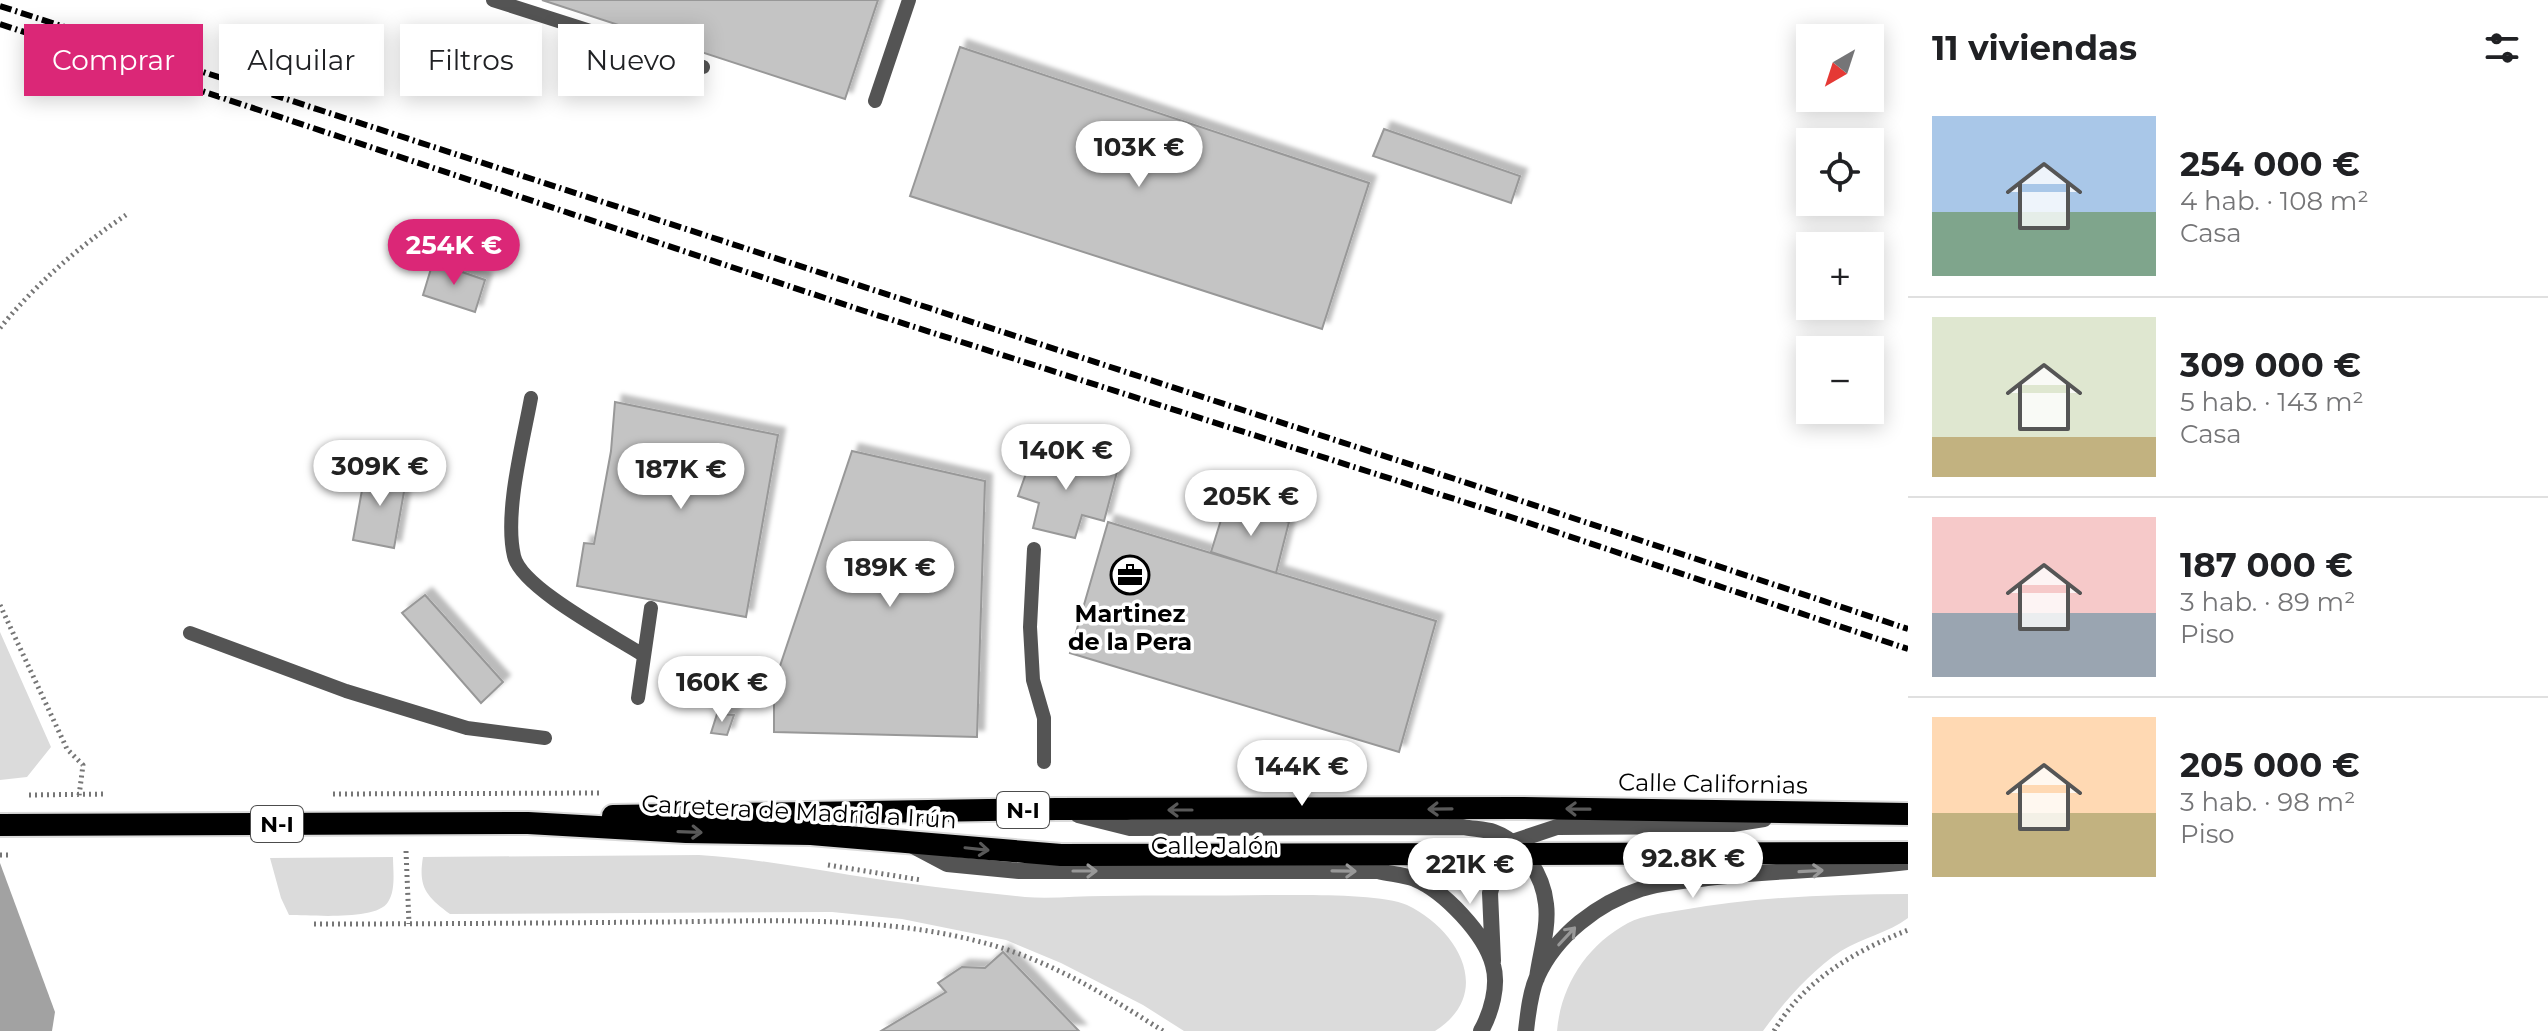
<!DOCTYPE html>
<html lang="es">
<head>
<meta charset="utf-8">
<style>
	:root { --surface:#fff; --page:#f6f6f6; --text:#202124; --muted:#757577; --line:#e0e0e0; --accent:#db2777 }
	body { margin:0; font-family:Montserrat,sans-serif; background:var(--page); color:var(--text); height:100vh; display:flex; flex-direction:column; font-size:30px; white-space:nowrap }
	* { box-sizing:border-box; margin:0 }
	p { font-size:26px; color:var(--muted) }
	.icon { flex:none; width:44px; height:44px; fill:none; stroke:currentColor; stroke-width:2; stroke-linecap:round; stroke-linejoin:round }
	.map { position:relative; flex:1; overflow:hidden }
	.details { display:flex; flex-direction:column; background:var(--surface); width:640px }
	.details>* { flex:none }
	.guide { position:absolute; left:24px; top:24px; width:760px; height:72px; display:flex; gap:16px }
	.needle { width:52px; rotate:219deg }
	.tools { position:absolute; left:1796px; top:24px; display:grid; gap:16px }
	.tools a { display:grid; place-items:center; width:88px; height:88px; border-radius:0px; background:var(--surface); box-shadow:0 4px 20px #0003; font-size:40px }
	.price { position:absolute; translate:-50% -68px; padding:0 18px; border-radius:28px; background:#fff; color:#222; font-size:26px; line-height:52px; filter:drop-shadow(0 2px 4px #0008) }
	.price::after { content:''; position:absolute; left:50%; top:48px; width:24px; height:18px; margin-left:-12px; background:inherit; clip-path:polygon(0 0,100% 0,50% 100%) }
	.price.active { background:var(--accent); color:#fff }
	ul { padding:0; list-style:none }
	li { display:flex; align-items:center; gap:24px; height:200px; padding:0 24px }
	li+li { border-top:2px solid var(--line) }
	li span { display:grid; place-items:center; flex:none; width:224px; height:160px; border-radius:0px; color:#555 }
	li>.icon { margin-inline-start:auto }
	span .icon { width:96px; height:96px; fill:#fffc; stroke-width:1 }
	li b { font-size:34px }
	h2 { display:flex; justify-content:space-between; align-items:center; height:96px; padding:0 24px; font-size:34px }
	.tag { padding:0 28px; border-radius:0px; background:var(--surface); box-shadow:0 4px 20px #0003; font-size:28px; line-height:72px }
	.tag.active { background:var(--accent); color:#fff }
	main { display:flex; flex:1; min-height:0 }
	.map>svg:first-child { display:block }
	.green { fill:#dbdbdb }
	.water { fill:#a2a2a2 }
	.building { fill:#c4c4c4; stroke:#989898; stroke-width:2; filter:url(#shadow) }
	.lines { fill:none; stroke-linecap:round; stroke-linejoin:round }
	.trunk-casing { stroke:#dbdbdb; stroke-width:26 }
	.path { stroke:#767676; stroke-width:5; stroke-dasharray:2 4; stroke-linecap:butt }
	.service { stroke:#545454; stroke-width:14 }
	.minor { stroke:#545454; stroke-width:16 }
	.trunk { stroke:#000; stroke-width:22 }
	.rail { stroke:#000; stroke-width:6; stroke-dasharray:12 4 2 4; stroke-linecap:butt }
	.oneway { stroke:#595959 }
	.oneway2 { stroke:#989898 }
	.labels { text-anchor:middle; stroke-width:7; stroke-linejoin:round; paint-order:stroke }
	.shield { fill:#fff; stroke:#4c4c4c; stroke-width:2 }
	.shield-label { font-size:22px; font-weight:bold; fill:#000 }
	.poi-label { font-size:24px; font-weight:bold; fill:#000; stroke:#fff }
	.street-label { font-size:24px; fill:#000; stroke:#fff }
</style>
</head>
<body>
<main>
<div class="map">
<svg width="1908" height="1031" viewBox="0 0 1908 1031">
	<defs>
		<filter id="shadow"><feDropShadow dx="7" dy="-7" stdDeviation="2" flood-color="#0004"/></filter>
	</defs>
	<rect width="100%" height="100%" fill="#fff"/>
	<path class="green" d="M0 632 51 747 27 777 0 780Z
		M699 855C750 858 799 867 850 875 908 884 966 891 1025 897 1051 899 1077 896 1104 896 1158 895 1213 896 1268 895 1298 895 1381 893 1407 905 1458 929 1495 993 1435 1031H1184L1143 1005 1061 963 1006 940 902 919 832 912 450 914C426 896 418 887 423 857Z
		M393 857C393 871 396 890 388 902 377 921 310 915 289 915L281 898 270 858Z
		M1908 894V918C1888 933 1862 938 1841 951 1811 971 1784 1002 1763 1031H1557C1561 985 1587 945 1628 923 1643 915 1665 913 1682 910 1756 897 1832 894 1908 894Z"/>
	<path class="water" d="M0 863 55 1012 52 1031H0Z"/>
	<path class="building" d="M542 0H878L845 99Z
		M960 47 1369 183 1322 329 910 196Z
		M1384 129 1520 176 1511 203 1373 156Z
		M433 262 485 280 475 312 423 295Z
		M615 402 778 435 746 617 577 586 584 543 594 544 611 451Z
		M1035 448 1117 472 1104 521 1082 515 1075 538 1033 528 1039 503 1018 496Z
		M852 451 985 481 977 737 774 732V684Z
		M366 468 407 475 394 548 353 540Z
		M1226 504 1289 522 1276 573 1211 552Z
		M1108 522 1436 621 1399 752 1070 653Z
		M425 595 503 682 481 703 402 613Z
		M717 714 734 715 727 735 711 733Z
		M1003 952 1079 1031H881L946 992 938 983 962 967 985 968Z"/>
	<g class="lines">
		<g class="trunk-casing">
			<path id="trunk" d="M613 816 1056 809 1518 808 1908 814
				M0 825 528 823 686 832 811 834 1061 855 1908 853"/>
		</g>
		<path class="path" d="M0 328C36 284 78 247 126 215
			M0 605 67 749 83 765 79 796
			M333 794 599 793
			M29 795 107 794
			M406 851 409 924
			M0 855H11
			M828 865 921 880
			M314 924C429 924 544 923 659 922 772 921 893 914 1002 948 1059 966 1113 999 1163 1031
			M1774 1031C1804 980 1855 951 1908 930"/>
		<path class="service" d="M493 0 703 67
			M875 101 909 0
			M531 398C523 442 504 513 514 556 521 588 614 636 643 655
			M1034 549 1030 627 1033 680 1044 718V762
			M190 633 346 691 467 728 545 738
			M638 698 651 608"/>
		<path class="minor" d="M1078 815 1130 828 1463 827C1473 829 1485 829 1494 832 1522 842 1543 875 1546 904 1549 928 1540 954 1537 978
			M913 846 947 864 1019 871H1378C1390 874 1404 875 1415 879 1444 891 1485 934 1493 965 1499 986 1491 1013 1481 1031
			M1493 961 1490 893 1500 854 1512 842 1557 827 1720 826 1764 819
			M1526 1031C1528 1014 1530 993 1537 977 1556 935 1598 903 1641 889 1662 882 1685 881 1707 878 1773 870 1840 870 1907 862"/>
		<use href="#trunk" class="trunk"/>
		<path class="rail" d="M0 6 1455 479 1908 629
			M0 24 858 309 1511 517 1908 649"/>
	</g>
	<defs><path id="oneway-shaft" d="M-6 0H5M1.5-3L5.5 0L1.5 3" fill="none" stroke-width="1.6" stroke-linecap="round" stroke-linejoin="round" transform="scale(2)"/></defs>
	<g class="oneway">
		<use href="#oneway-shaft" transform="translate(1440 809) rotate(179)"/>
		<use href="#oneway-shaft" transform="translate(1578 809) rotate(-179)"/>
		<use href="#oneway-shaft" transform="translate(1180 810) rotate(-180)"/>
		<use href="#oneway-shaft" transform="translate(690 832) rotate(2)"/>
		<use href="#oneway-shaft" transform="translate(977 849) rotate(6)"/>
	</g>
	<g class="oneway2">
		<use href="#oneway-shaft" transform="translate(1085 871)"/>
		<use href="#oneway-shaft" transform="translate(1344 871) rotate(1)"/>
		<use href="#oneway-shaft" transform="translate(1811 871) rotate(-3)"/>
		<use href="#oneway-shaft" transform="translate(1567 936) rotate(-47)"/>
	</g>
	<defs>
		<g id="office-ring" transform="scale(2)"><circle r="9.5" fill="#fff" stroke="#000" stroke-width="1.5"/><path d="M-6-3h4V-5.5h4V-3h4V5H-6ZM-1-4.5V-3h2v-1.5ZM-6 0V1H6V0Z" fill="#000"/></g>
	</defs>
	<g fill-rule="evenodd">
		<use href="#office-ring" x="1130" y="575"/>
	</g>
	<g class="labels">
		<g class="shield">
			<rect x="997" y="792" width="52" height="36" rx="6"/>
			<rect x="251" y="806" width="52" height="36" rx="6"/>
		</g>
		<g class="shield-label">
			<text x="1023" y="818">N-I</text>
			<text x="277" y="832">N-I</text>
		</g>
		<g class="poi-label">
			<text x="1130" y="622">Martinez<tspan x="1130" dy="28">de la Pera</tspan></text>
		</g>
		<g class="street-label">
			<text transform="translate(1713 784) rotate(1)" y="8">Calle Californias</text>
			<text transform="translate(799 812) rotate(3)" y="8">Carretera de Madrid a Irún</text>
			<text x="1215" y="854">Calle Jalón</text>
		</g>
	</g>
</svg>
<div class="tools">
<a><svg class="needle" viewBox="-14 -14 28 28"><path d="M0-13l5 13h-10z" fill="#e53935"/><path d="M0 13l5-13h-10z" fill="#757577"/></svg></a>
<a><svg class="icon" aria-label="locate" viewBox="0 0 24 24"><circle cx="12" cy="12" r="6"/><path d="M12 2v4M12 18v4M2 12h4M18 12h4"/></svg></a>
<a>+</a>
<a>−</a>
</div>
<b class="price" style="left:1139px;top:189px">103K €</b>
<b class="price active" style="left:454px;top:287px">254K €</b>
<b class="price" style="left:1066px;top:492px">140K €</b>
<b class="price" style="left:380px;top:508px">309K €</b>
<b class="price" style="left:681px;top:511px">187K €</b>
<b class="price" style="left:1251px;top:538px">205K €</b>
<b class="price" style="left:890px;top:609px">189K €</b>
<b class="price" style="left:722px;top:724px">160K €</b>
<b class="price" style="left:1302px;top:808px">144K €</b>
<b class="price" style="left:1693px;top:900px">92.8K €</b>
<b class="price" style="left:1470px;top:906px">221K €</b>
<div class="guide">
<a class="tag active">Comprar</a>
<a class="tag">Alquilar</a>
<a class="tag">Filtros</a>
<a class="tag">Nuevo</a>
</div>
</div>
<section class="details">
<h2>11 viviendas<svg class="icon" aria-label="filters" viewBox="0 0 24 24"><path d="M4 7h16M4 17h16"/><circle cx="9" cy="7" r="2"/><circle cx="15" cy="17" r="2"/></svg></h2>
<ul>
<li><span style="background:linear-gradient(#a9c7e8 60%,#7fa58c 0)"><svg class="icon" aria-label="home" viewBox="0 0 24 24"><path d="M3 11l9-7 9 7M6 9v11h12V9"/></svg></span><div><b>254 000 €</b><p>4 hab. · 108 m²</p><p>Casa</p></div></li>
<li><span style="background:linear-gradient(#dfe7d0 75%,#c2b280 0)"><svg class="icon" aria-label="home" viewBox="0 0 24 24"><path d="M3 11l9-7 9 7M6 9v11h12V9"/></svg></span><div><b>309 000 €</b><p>5 hab. · 143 m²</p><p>Casa</p></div></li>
<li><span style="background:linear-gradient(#f6c9c9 60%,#9aa5b1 0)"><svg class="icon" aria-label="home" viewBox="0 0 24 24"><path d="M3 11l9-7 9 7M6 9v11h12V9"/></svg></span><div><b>187 000 €</b><p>3 hab. · 89 m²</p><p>Piso</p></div></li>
<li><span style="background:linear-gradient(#ffd9b3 60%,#c2b280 0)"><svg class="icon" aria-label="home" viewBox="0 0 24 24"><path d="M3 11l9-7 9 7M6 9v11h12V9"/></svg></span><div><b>205 000 €</b><p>3 hab. · 98 m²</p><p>Piso</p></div></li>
</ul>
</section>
</main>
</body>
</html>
